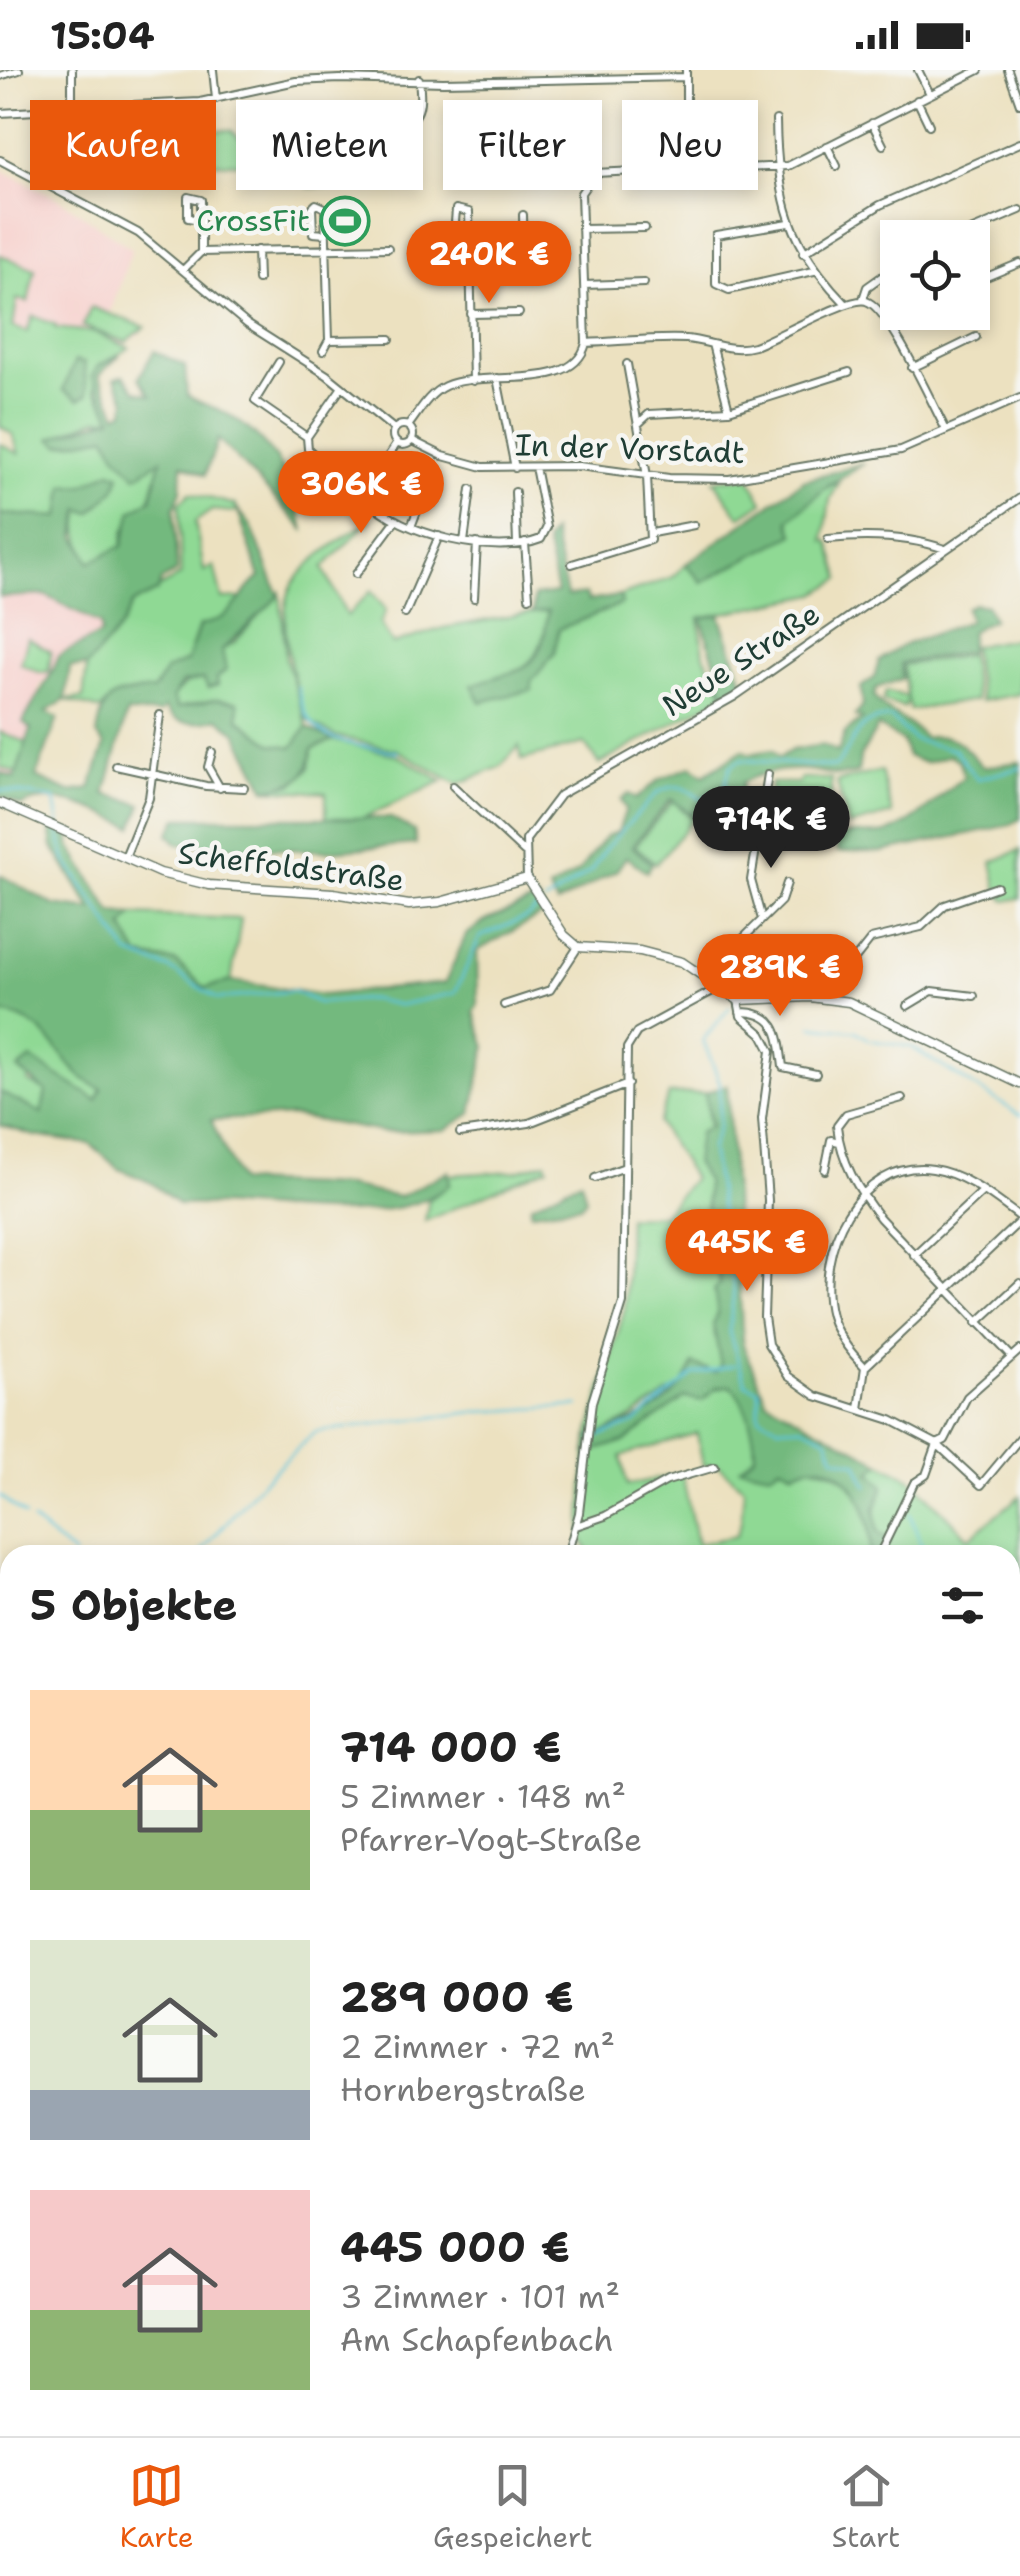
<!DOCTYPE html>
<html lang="de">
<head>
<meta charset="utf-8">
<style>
	:root { --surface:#fff; --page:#f6f6f6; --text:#222; --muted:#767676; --line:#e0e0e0; --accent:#ea580c }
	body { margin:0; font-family:"Shantell Sans",sans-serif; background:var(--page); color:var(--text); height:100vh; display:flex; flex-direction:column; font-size:38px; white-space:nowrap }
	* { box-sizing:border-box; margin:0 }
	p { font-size:32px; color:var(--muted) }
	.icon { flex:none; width:55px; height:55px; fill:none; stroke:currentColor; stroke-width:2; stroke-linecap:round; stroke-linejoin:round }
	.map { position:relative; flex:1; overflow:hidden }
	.panel { position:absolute; left:0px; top:1475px; width:1020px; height:892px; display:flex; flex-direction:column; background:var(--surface); border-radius:30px 30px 0 0; box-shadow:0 5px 15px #0003 }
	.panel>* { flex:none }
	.hud { position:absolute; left:30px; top:30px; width:960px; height:90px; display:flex; gap:20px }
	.buttons { position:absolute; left:880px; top:150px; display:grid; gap:20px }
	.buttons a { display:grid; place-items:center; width:110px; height:110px; border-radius:0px; background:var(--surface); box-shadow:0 5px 15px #0003; font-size:50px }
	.price { position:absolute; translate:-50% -85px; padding:0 22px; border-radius:35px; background:var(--accent); color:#fff; font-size:32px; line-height:65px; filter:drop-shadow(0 2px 5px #0008) }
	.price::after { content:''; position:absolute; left:50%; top:60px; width:30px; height:22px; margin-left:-15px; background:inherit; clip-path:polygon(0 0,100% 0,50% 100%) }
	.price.on { background:#222; color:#fff }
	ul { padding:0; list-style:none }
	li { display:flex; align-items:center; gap:30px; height:250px; padding:0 30px }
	li span { display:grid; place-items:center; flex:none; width:280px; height:200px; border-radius:0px; color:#555 }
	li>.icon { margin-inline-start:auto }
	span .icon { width:120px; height:120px; fill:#fffc; stroke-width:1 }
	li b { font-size:42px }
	h2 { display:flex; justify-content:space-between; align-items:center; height:120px; padding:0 30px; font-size:42px }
	.chip { padding:0 35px; border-radius:0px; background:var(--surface); box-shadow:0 5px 15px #0003; font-size:35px; line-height:90px }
	.chip.on { background:var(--accent); color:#fff }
	.status { display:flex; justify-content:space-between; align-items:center; height:70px; padding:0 50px; background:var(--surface); direction:ltr }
	.status svg { height:28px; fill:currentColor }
	.menu { display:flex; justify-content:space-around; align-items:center; height:140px; border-top:2px solid var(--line); background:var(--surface); font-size:28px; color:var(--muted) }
	.menu a { display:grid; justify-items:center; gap:5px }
	.menu .on { color:var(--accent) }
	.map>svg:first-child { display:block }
	.built { fill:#f7d0cc }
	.industrial { fill:#d2bec3 }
	.green { fill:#8fd994; stroke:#578b64; stroke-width:2.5; fill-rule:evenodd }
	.forest { fill:#73b97e; stroke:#497b59; stroke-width:2.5 }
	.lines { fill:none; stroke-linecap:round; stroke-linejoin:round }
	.stream { stroke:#5cc4d9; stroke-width:2.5 }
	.minor-casing { stroke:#677665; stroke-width:10 }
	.major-casing { stroke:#677665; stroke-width:11 }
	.minor { stroke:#fff; stroke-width:6 }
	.major { stroke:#fff; stroke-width:8 }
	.labels { text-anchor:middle; stroke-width:9; stroke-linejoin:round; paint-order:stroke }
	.leisure-label { font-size:30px; fill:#27864d; stroke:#f6f6f2; text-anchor:end }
	.street-label { font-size:30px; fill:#1f3d34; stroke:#f6f6f2 }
</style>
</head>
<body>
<div class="status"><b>15:04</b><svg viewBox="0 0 49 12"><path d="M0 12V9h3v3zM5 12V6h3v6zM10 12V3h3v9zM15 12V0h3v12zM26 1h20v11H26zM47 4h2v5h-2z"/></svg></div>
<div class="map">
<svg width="1020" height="2366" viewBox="0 0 1020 2366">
	<rect width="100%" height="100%" fill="#f6f6f2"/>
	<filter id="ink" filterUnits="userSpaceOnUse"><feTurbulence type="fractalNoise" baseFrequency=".01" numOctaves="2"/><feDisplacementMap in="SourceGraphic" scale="20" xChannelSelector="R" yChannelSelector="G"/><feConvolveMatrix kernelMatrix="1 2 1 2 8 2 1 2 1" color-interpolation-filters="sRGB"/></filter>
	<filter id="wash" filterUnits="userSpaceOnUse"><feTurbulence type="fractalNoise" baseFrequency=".0048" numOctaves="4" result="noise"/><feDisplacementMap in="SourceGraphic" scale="40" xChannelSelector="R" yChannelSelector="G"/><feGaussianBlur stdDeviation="2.25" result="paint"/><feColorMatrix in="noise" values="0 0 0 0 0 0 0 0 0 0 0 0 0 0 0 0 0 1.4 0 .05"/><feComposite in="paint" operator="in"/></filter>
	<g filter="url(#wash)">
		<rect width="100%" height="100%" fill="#ece1c0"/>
		<path class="built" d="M0 99 61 130 132 179 110 244 145 257 138 266 0 342Z
			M45 525 100 554 101 564 79 579 65 580 56 599 39 617 31 669 15 708 0 702V527Z"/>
		<path class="industrial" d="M0 2098 10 2107V2266L0 2265Z"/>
		<path class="green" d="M512 44H549L550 66 583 61V65L557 67 554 72H519Z
			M204 60H231L245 73V93H206Z
			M353 91 357 116 308 117 307 98Z
			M0 185 35 199 28 232 17 229 13 257 27 262 33 246 56 255 55 258 94 262 129 278 98 296 95 320 113 348 97 349 52 368 60 375 108 366 162 389 150 429 124 461 122 476 90 493C67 447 81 437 111 401L84 415 60 447 0 444V374L19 384 13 365 0 356Z
			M91 237 145 257 126 272 83 256Z
			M749 407 763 432 740 447 714 410Z
			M839 413 830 429 824 471H829L841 509 816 524 699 548 704 585 724 625 599 694 584 673 522 690 519 676 500 697 458 714 397 680 335 666 307 650C295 619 274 543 293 514 310 487 346 467 371 449L323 498 347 546 371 521 386 540 380 554 393 574 443 558 548 540C545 575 534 602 497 606L530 612 554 584 559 559 622 534 620 526 673 507 686 494 702 512 794 464 789 450C801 435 820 417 839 413Z
			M190 423 236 435 235 442 212 440 195 452 204 501 214 496 222 529 242 528C238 547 216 552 199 556L187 592 166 600 154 620C131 623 116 619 101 640L65 630 83 628 87 596 132 535 181 505 179 433Z
			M280 522 286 589 307 657 293 677 272 674 239 649 238 632 217 629 177 638 173 627C186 609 195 610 217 608L222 580 235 572Z
			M28 568 51 582 49 601 41 603 21 594Z
			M1020 568V624L981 631 972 576Z
			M970 585 976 630 910 640 908 630 904 638 883 631 886 621 907 627 903 595Z
			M0 662 28 673 16 703 0 697Z
			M333 670 397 685 443 711 363 748 326 750V723L266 719 293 714 310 698 312 679Z
			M881 701 892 744 848 756 837 712Z
			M800 709H831V742L770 747 771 713H799Z
			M673 731 693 749 656 794 635 776Z
			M1020 780V828L1006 831 998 821 992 792Z
			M133 845 241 849 231 911 205 918 176 892 139 886 123 857Z
			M0 943C59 950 56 1002 103 1019L98 1031 31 990 28 1012 46 1021 41 1044 0 1022Z
			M705 1023C713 1063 704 1099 707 1140 710 1176 732 1220 713 1254L721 1295C713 1308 698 1304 686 1312 651 1333 628 1355 588 1368L625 1238 628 1147 663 1144 693 1108 658 1053 669 1024Z
			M546 1092 548 1097 425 1151 429 1129 450 1114 449 1105 517 1101Z
			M730 1315C747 1331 755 1362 755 1385L741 1397C791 1396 843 1383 864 1438 869 1453 872 1469 869 1485H590L581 1467 586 1383 625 1371 685 1327ZM697 1363 703 1396 717 1394 744 1418 741 1452 736 1466 697 1474 682 1404 627 1415 621 1386Z
			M881 1393 911 1409 969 1468 1020 1426V1982L1010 1980V1485H880L889 1469 878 1463 875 1439 883 1416 870 1401Z
			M249 2358H374V2366H251Z"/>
		<path class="forest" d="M154 281 185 296 187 325C199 334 216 337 229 345 274 373 292 409 304 459L218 369 205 405 182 394 181 420 174 439 177 502 161 511 158 521 132 534 121 557 87 596 70 597 65 630 46 642 58 648 36 707 69 722 90 719 105 675 97 665C104 619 114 626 154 620L166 600 187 591 199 556C239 546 233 530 260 507L237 438 251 456 279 526 222 580 226 600 217 608 218 615 208 618 203 609 182 613 173 627 177 638 217 629 238 632 239 649 272 674 293 677 307 657 333 670 312 679C310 709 294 714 266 719L236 662 218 648C198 653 177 659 165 638L160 643H127L105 724 142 734 133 757C102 743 55 718 22 736L0 726V702L15 708 31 659 23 653C32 633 55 603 58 586L101 564 100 554 45 525 0 527V444L60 447 64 416 84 415 111 401 120 405 115 419 91 443 80 439 76 466 90 492 122 476 132 441 151 429 161 390 136 406 115 383 107 366 60 375 51 368 112 348 92 306 98 296 120 285 99 305 117 344 124 341 126 330 115 308 124 305 136 321 151 325 139 308Z
			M75 291 84 293 87 325 79 330 63 320Z
			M865 393 829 415 789 450 794 464 702 512 686 494 804 410Z
			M552 462 567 526 586 524 588 531 620 526 622 534 559 559 554 584 531 612 532 620 481 632 472 615C522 596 542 606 548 541L533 543 534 526 557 523 546 471Z
			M974 534 987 536 993 549 971 561 969 582 901 593 902 609 876 618 874 626C885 645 910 649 924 668 957 662 962 675 983 697L1020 692V749L1010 755 882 782H838L835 767C854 760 872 768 889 762 922 750 937 726 964 707L959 691 950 685 925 693 907 686 903 672 878 656 860 687 858 702C838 709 829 703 809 700 787 698 763 702 743 712L741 726 694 746 671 729 632 776 652 794 647 802 626 787 617 800 557 834 549 820 579 801 606 766 618 762 626 739 621 730 629 724 636 729 660 709 692 696 704 705 743 680 750 684 772 680 779 688 792 680 822 675 838 682 845 663 862 649 855 646 863 636 861 617 874 608 879 591 901 576 969 551 966 538Z
			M720 545 744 614 725 625 701 548Z
			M178 748H391L414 761 416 774 326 781 178 774 169 764Z
			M50 757 70 766V776L112 843 133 845 123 857 139 886 176 892 205 918 231 911 323 925 445 913 466 865 485 851 538 829 545 843 477 881 478 934 474 942 486 977 472 1043 445 1060 383 1062 293 1046 211 1050 239 1112 346 1116 399 1127 448 1101 450 1114C395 1165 251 1130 179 1135L152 1113 119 1099 90 1074 35 1066 0 1055V1022L42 1043 46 1021 18 999 31 989 97 1030 102 1019C56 1001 59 951 0 943V805L54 835 92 840 53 777Z
			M727 1015 743 1275 766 1330 881 1393 870 1402 884 1416 875 1439 878 1463 889 1469 881 1485H869C878 1444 843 1375 794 1402L781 1396 770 1403 740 1397 755 1385C755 1362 746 1331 730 1315L717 1317 702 1331 685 1327 625 1371 586 1383 588 1368C626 1356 680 1334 693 1294L716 1302 721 1295 713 1254 718 1244 714 1220 720 1213 707 1141 706 1111 695 1093 699 1063 711 1056 705 1023Z
			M581 1110 586 1129 581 1135 531 1142V1135Z
			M1020 1743V2366H428L432 2358H1010V1765Z"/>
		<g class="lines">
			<path class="stream" d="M298 617C306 675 349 673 398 682
				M0 720 55 729 59 754
				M59 762 65 789 129 884 168 898 218 929 293 921 319 933 370 929 399 935 455 923 480 867 527 847 540 836
				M546 832 591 801 606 778 657 723C676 712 684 716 701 729L724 720 730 697 740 690 835 697C857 674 852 648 891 648L914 670 955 680 977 709 1020 698
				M730 937 703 970 720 1013 719 1056 711 1079 734 1220 729 1262 746 1314 759 1320V1346L780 1357 803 1356 827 1368 834 1387 857 1393 867 1416
				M812 956 856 961 870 970 911 977 1020 1045
				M593 1368 633 1354 694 1304 735 1295
				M0 1426 25 1446
				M910 1444 925 1485
				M32 1451 74 1485
				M198 1485 262 1412 315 1362 474 1342 579 1336
				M1010 1587 1020 1599
				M0 1596 10 1604
				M0 1647 10 1631
				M0 1679 10 1688
				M1010 1814 1020 1797
				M0 1829 10 1798
				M0 1924 10 1918"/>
		</g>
	</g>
	<g filter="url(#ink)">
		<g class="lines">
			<g class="minor-casing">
				<path id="minor" d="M213 0 216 29
					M686 0V94
					M918 0 930 24
					M1008 0 1020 34
					M0 6 19 0
					M917 30 929 55
					M133 35 200 32 296 11 340 9 443 12 686 7
					M0 43 72 39V0
					M776 50C777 128 789 176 845 233
					M872 53 883 75
					M407 59 415 66 413 76 405 74C404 60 411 55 417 43 422 33 420 20 419 9
					M827 76 837 96
					M0 90 138 163 247 254 327 305 394 359
					M201 150 188 148V127L201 130V182
					M789 153 716 165V214L729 220 814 201
					M582 159 645 158
					M954 168 1020 140
					M469 169 454 166 456 139 469 142 473 311
					M257 180 258 210
					M803 183 880 135 1020 73
					M470 185 524 183 523 145
					M184 199 201 182 388 178
					M972 213 1020 193
					M584 215 644 213
					M863 229 867 217 898 195
					M471 244 519 243
					M888 255 912 242
					M329 270 390 269
					M586 273C619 272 654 267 686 269 710 271 730 283 754 276 777 268 850 226 866 231 889 237 933 336 946 360
					M712 274 729 340
					M323 281 329 270 325 138 316 134 312 138 313 163 326 164
					M279 292 255 331 307 367 342 317
					M912 298 976 267
					M497 308 515 398
					M638 354 649 344 729 340 849 302
					M393 365a10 10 0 1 1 20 0a10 10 0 1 1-20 0Z
					M408 356C419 342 428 324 445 316 483 298 574 325 586 273L581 123 595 103 677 99 686 94 701 100 788 96 979 0
					M307 367 308 379 356 423 365 424
					M411 370 443 386 483 397 579 396 669 408 729 409 901 380 1020 328
					M397 373 369 415 367 429C400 465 496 487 541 469L547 457 535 397
					M515 422 517 474
					M411 457 430 407
					M652 463 694 455
					M828 469C867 465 908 466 945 479
					M464 472 471 419
					M525 473 529 527
					M572 494 650 470 647 406 627 294
					M356 504 396 450
					M474 528 477 473
					M405 544 439 466
					M212 682 208 697 220 718
					M116 696 206 716 244 718
					M453 716 524 782
					M125 787 149 728 160 645
					M527 808 526 770 560 725 734 627 1020 428
					M761 846 751 810 768 704
					M706 905 781 831 787 813
					M825 927 871 869 921 857 945 835 997 817
					M738 930 741 946 762 964 771 981 762 1049 768 1130 764 1247 768 1274 788 1306 816 1326 891 1350 937 1374
					M504 935 550 920 578 877
					M907 936 932 921 974 926
					M740 942C779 942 779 966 783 997L816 1004
					M902 1028 846 1044 837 1056C841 1092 858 1120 880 1148L1011 1286
					M460 1063 529 1053 628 1014
					M825 1100 831 1070 839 1072
					M595 1108 625 1097
					M914 1185 983 1121
					M977 1253 1020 1213
					M865 1297 1020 1151
					M859 1339 865 1297C850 1282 837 1266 831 1246 814 1182 858 1088 933 1099 966 1104 994 1128 1020 1147
					M938 1375 981 1415 1020 1368
					M576 1456 605 1446 667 1411 715 1397
					M567 1485 579 1443 592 1332 623 1233 627 978 637 962 718 918
					M879 1485 914 1413 926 1405 937 1374 945 1370 967 1327 1020 1280
					M0 2076 10 2070
					M0 2094 10 2103
					M0 2266 10 2267
					M0 2309 10 2310
					M243 2358 245 2366
					M223 2366 238 2358"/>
			</g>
			<g class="major-casing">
				<path id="major" d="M0 733 160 803 209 815 333 823 409 835 440 832 527 808 564 865 578 877 640 881 682 892 738 930 810 927 849 932 1020 1014"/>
			</g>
			<use href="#minor" class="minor"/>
			<use href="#major" class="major"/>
		</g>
	</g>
	<defs>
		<g id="stadium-ring" transform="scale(2.5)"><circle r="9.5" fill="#f6f6f2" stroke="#2e9e5b" stroke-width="1.5"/><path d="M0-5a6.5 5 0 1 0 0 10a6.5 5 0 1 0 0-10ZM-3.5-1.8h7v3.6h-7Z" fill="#2e9e5b"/></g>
	</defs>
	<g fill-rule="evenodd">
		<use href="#stadium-ring" x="345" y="151"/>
	</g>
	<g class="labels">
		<g class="leisure-label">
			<text x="310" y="161">CrossFit</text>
		</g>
		<g class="street-label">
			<text transform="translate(630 379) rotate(2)" y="10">In der Vorstadt</text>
			<text transform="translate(741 590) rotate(-33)" y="10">Neue Straße</text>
			<text transform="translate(291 797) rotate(7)" y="10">Scheffoldstraße</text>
		</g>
	</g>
</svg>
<div class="buttons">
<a><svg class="icon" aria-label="locate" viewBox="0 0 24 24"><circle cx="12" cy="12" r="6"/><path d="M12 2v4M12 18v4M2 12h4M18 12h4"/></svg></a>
</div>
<b class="price" style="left:489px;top:236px">240K €</b>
<b class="price" style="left:361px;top:466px">306K €</b>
<b class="price on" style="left:771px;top:801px">714K €</b>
<b class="price" style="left:780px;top:949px">289K €</b>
<b class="price" style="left:747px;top:1224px">445K €</b>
<div class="hud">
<a class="chip on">Kaufen</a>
<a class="chip">Mieten</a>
<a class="chip">Filter</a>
<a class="chip">Neu</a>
</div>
<section class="panel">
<h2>5 Objekte<svg class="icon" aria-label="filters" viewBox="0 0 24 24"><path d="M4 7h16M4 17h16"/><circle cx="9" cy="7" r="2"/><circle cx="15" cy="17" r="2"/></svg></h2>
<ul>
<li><span style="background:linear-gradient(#ffd9b3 60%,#8fb573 0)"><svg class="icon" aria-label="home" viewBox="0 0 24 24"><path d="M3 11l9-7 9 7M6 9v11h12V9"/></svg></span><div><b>714 000 €</b><p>5 Zimmer · 148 m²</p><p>Pfarrer-Vogt-Straße</p></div></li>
<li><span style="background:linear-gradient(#dfe7d0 75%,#9aa5b1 0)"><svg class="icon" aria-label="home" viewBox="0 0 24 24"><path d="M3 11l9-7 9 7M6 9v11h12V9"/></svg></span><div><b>289 000 €</b><p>2 Zimmer · 72 m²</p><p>Hornbergstraße</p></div></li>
<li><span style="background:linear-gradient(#f6c9c9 60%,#8fb573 0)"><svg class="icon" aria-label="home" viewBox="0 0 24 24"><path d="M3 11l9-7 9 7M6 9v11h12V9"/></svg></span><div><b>445 000 €</b><p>3 Zimmer · 101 m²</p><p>Am Schapfenbach</p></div></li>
</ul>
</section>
</div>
<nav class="menu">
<a class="on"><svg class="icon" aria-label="map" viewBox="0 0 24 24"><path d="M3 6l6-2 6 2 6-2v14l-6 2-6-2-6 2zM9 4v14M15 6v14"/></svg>Karte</a>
<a><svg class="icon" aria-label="saved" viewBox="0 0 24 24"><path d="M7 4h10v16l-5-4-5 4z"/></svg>Gespeichert</a>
<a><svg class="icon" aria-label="home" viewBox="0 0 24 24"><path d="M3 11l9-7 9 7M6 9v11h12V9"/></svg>Start</a>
</nav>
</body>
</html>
